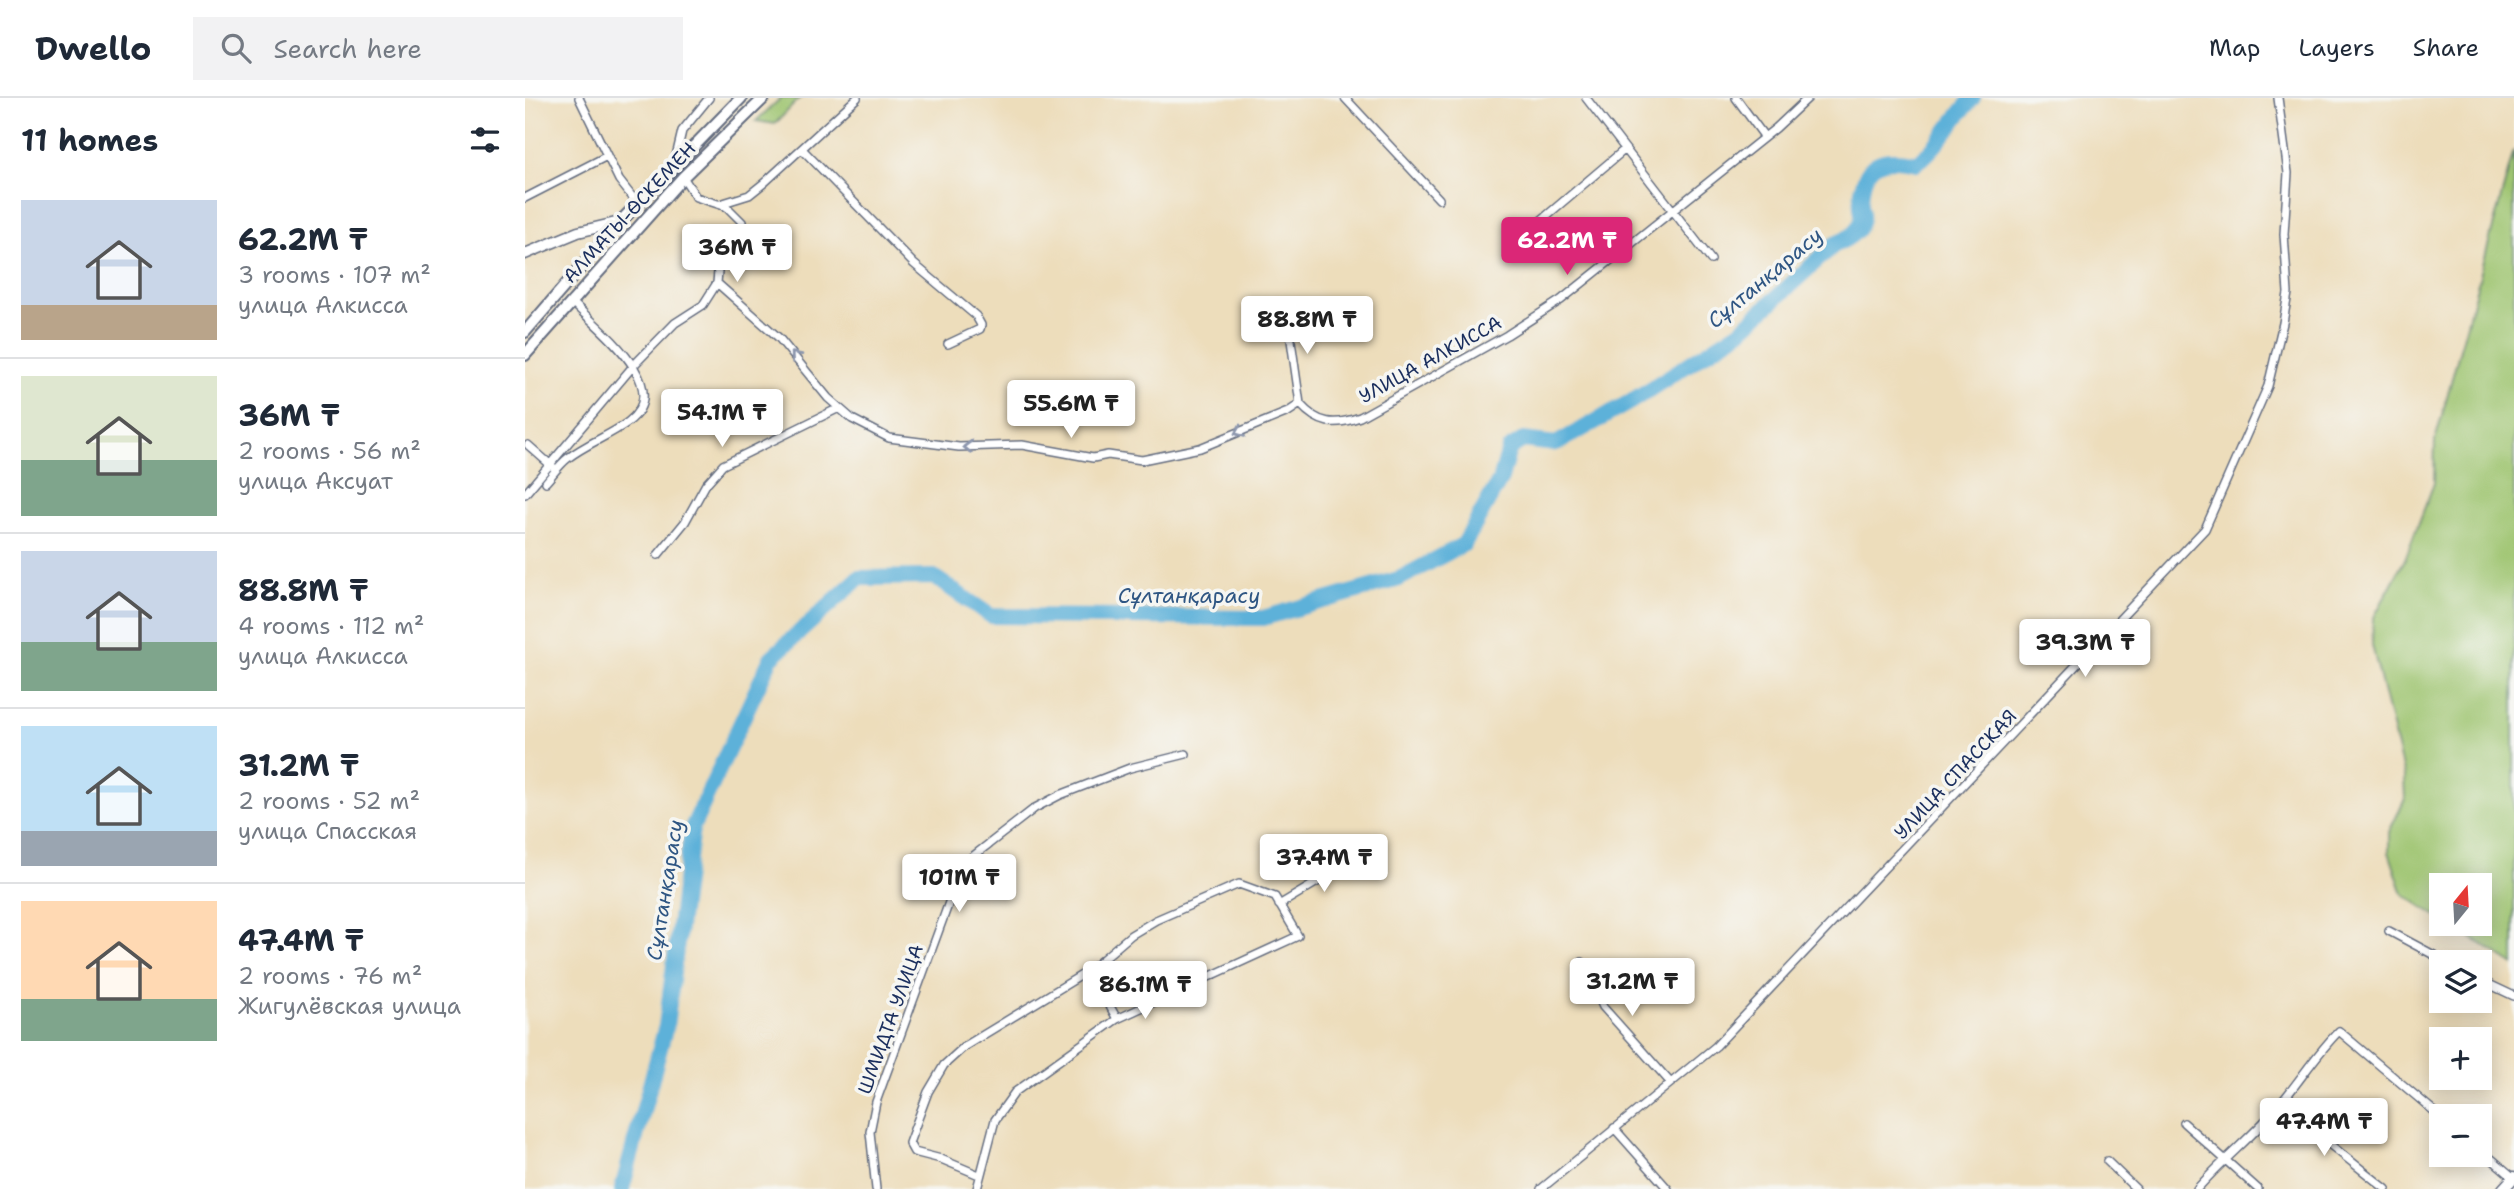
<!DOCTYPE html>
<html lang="en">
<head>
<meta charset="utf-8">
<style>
	:root { --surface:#fff; --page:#f2f2f3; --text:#1f2937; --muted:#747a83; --line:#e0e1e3; --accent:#db2777 }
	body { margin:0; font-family:"Shantell Sans",sans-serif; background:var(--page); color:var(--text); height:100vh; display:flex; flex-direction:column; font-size:26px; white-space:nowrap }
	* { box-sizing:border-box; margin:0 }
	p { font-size:23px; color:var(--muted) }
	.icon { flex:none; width:38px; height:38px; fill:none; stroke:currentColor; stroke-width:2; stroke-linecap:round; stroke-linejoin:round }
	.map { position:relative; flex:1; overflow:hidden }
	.side { display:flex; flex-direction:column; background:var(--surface); width:525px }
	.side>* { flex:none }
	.needle { width:46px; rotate:18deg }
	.tools { position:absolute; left:1904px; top:775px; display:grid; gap:14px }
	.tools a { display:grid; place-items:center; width:63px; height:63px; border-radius:0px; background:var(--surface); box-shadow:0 4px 18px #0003; font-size:35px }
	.price { position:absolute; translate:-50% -60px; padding:0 16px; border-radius:7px; background:#fff; color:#222; font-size:23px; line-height:46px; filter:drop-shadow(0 2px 4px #0008) }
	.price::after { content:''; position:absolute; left:50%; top:42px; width:21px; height:16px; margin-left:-10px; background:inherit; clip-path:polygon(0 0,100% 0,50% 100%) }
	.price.current { background:var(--accent); color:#fff }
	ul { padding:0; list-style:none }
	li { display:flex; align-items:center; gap:21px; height:175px; padding:0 21px }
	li+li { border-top:2px solid var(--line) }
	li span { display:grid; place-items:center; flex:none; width:196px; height:140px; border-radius:0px; color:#555 }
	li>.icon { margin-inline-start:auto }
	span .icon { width:84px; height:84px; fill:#fffc; stroke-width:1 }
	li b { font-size:30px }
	h2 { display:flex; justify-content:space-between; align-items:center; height:84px; padding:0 21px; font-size:30px }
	header { display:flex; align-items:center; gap:42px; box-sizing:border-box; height:98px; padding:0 35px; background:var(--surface); border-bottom:2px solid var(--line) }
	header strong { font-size:33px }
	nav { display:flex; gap:38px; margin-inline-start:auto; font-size:24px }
	.search { width:490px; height:63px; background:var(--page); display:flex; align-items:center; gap:18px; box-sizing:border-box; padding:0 24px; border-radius:0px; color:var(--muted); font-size:26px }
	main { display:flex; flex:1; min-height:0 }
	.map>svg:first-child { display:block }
	.green { fill:#9ec46f; stroke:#5c7a66; stroke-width:2 }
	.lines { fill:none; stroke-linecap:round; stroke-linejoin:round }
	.river { stroke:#5db1d9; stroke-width:16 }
	.street-casing { stroke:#646c7f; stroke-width:10 }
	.secondary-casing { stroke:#646c7f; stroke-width:13 }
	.primary-casing { stroke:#646c7f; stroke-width:14 }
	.street { stroke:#fff; stroke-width:7 }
	.secondary { stroke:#fff; stroke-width:10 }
	.primary { stroke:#fff; stroke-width:10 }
	.oneway { stroke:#8d97ae }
	.labels { text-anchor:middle; stroke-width:7; stroke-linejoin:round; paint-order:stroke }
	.street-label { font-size:19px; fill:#1b2f5e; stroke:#f6f6f2 }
	.water-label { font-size:21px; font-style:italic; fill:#2f5683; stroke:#f6f6f2 }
</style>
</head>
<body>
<header>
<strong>Dwello</strong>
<div class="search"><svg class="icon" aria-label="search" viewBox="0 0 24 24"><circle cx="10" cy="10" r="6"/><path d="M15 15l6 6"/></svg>Search here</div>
<nav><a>Map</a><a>Layers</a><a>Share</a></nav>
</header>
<main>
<section class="side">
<h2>11 homes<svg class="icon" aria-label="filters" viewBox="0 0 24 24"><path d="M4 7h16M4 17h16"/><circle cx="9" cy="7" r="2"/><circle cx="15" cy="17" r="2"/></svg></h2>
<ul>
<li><span style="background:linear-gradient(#c9d6e8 75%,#b9a48a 0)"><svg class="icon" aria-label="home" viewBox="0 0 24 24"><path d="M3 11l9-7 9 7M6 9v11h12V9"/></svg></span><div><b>62.2M ₸</b><p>3 rooms · 107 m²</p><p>улица Алкисса</p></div></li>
<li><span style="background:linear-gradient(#dfe7d0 60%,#7fa58c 0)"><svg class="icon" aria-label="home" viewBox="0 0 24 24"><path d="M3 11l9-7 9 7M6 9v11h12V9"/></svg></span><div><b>36M ₸</b><p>2 rooms · 56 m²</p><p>улица Аксуат</p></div></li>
<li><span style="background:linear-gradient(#c9d6e8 65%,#7fa58c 0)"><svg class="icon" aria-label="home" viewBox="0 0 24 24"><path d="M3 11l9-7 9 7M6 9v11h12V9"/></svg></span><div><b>88.8M ₸</b><p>4 rooms · 112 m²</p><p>улица Алкисса</p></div></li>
<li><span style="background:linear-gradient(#bfe0f5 75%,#9aa5b1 0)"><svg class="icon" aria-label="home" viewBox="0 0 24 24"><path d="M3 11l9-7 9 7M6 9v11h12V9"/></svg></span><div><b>31.2M ₸</b><p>2 rooms · 52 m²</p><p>улица Спасская</p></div></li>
<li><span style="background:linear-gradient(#ffd9b3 70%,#7fa58c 0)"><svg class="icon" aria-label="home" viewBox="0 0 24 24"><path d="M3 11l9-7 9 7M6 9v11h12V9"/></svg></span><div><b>47.4M ₸</b><p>2 rooms · 76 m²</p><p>Жигулёвская улица</p></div></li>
</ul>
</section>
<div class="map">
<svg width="1989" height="1091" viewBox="0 0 1989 1091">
	<rect width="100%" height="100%" fill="#f6f6f2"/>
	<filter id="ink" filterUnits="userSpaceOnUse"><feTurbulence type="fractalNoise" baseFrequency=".0143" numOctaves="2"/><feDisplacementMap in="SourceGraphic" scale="14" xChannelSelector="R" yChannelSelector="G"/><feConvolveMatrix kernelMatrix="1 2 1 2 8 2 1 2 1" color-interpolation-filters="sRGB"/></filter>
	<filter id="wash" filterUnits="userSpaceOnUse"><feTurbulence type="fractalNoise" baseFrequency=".00686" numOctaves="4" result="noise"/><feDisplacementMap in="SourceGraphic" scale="28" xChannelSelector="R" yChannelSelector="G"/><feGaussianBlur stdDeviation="1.57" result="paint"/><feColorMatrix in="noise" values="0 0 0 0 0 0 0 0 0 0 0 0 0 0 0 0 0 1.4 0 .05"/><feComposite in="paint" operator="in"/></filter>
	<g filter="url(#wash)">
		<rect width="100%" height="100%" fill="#edddbb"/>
		<path class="green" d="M256 0H275L250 26 231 23Z
			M1989 52V867L1925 826H1955V788H1916V821L1878 796 1864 754V734L1880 701 1879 678 1847 547 1848 521 1880 461 1909 385 1910 343Z"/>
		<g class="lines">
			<path class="river" d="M97 1091 141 928 167 730 246 560 334 480 409 479 466 518 738 520 874 481 939 446 976 380 984 351 998 342 1031 346 1105 304 1215 233 1310 146C1321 142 1335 134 1337 120 1338 115 1335 109 1336 104 1337 63 1357 57 1391 65 1411 52 1430 19 1448 0"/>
		</g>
	</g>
	<g filter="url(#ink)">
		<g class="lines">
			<g class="street-casing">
				<path id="street" d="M54 0 94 82 112 105
					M820 0 914 101
					M1061 0 1186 162
					M1211 0 1239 38
					M278 52 389 166 451 218 456 227 455 231 423 246
					M149 67 157 33 184 0
					M158 79 171 99 202 109 217 124 211 143 194 162 192 185 254 240 303 300 327 321 364 340 434 349 497 347 568 360 583 357 617 362 675 350 763 314 775 306
					M0 100 82 58
					M195 106 224 97 239 85 332 0
					M994 141 1099 52
					M762 214 775 306
					M775 306C794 327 809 328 835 319L982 237 1036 202 1251 30 1283 0
					M3 347 28 369
					M21 384C28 376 35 366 43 360 61 346 84 338 103 324 151 288 72 230 46 203
					M0 396 109 267 150 225 178 207 192 185
					M133 457 160 424 181 386 198 367 314 310
					M754 807 829 762
					M1864 833 1922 864
					M1057 864 1078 909 1145 984
					M565 872 592 921
					M1955 882 1989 898
					M1755 1007 1861 1091
					M1659 1025 1733 1091
					M1089 1030 1143 1091
					M1955 1051 1989 1080
					M1582 1063 1611 1091
					M351 1091 345 1034 351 1004 438 766 510 710 535 697 605 670 661 656
					M452 1091 470 1022 490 994 592 921 773 838 750 799 714 786 631 822 606 837 565 872 440 948 419 967 403 994 384 1045 389 1054 416 1061 454 1077
					M1016 1091 1191 948 1680 431 1743 288 1758 225 1763 195 1759 136 1763 75 1753 0
					M1672 1091C1698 1061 1731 1036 1756 1005 1776 981 1792 955 1814 933L1916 1019"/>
			</g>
			<g class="secondary-casing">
				<path id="secondary" d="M0 156 53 134 95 124
					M1978 1091 1989 1079"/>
			</g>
			<g class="primary-casing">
				<path id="primary" d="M0 234 95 124 216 0
					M0 257 158 79 239 0"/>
			</g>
			<use href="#street" class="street"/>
			<use href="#secondary" class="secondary"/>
			<use href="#primary" class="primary"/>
		</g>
		<defs><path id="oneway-chevron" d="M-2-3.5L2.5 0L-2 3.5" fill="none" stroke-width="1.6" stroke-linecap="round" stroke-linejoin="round" transform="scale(1.75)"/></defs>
		<g class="oneway">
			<use href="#oneway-chevron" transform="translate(270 258) rotate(-131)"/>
			<use href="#oneway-chevron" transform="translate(714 334) rotate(158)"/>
			<use href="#oneway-chevron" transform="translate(443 349) rotate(-179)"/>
		</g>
	</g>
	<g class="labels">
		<g class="street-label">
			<text transform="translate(104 114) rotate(-47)" y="7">АЛМАТЫ-ӨСКЕМЕН</text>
			<text transform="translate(905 261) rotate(-29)" y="7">УЛИЦА АЛКИССА</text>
			<text transform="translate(1430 676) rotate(-47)" y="7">УЛИЦА СПАССКАЯ</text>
			<text transform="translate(365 921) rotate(-70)" y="7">ШМИДТА УЛИЦА</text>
		</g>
		<g class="water-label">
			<text transform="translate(1240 180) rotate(-40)" y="7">Сұлтанқарасу</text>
			<text x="664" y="505">Сұлтанқарасу</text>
			<text transform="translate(140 792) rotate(-81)" y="7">Сұлтанқарасу</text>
		</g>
	</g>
</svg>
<div class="tools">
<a><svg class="needle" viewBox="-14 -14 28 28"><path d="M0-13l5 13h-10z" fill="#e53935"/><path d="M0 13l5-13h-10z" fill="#747a83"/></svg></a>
<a><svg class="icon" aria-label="layers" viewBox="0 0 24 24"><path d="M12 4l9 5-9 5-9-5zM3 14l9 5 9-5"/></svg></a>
<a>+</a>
<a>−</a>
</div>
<b class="price current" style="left:1042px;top:179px">62.2M ₸</b>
<b class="price" style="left:212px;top:186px">36M ₸</b>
<b class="price" style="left:782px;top:258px">88.8M ₸</b>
<b class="price" style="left:546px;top:342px">55.6M ₸</b>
<b class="price" style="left:197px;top:351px">54.1M ₸</b>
<b class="price" style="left:1560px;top:581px">39.3M ₸</b>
<b class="price" style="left:799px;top:796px">37.4M ₸</b>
<b class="price" style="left:434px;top:816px">101M ₸</b>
<b class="price" style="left:1107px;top:920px">31.2M ₸</b>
<b class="price" style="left:620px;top:923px">86.1M ₸</b>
<b class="price" style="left:1799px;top:1060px">47.4M ₸</b>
</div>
</main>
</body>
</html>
